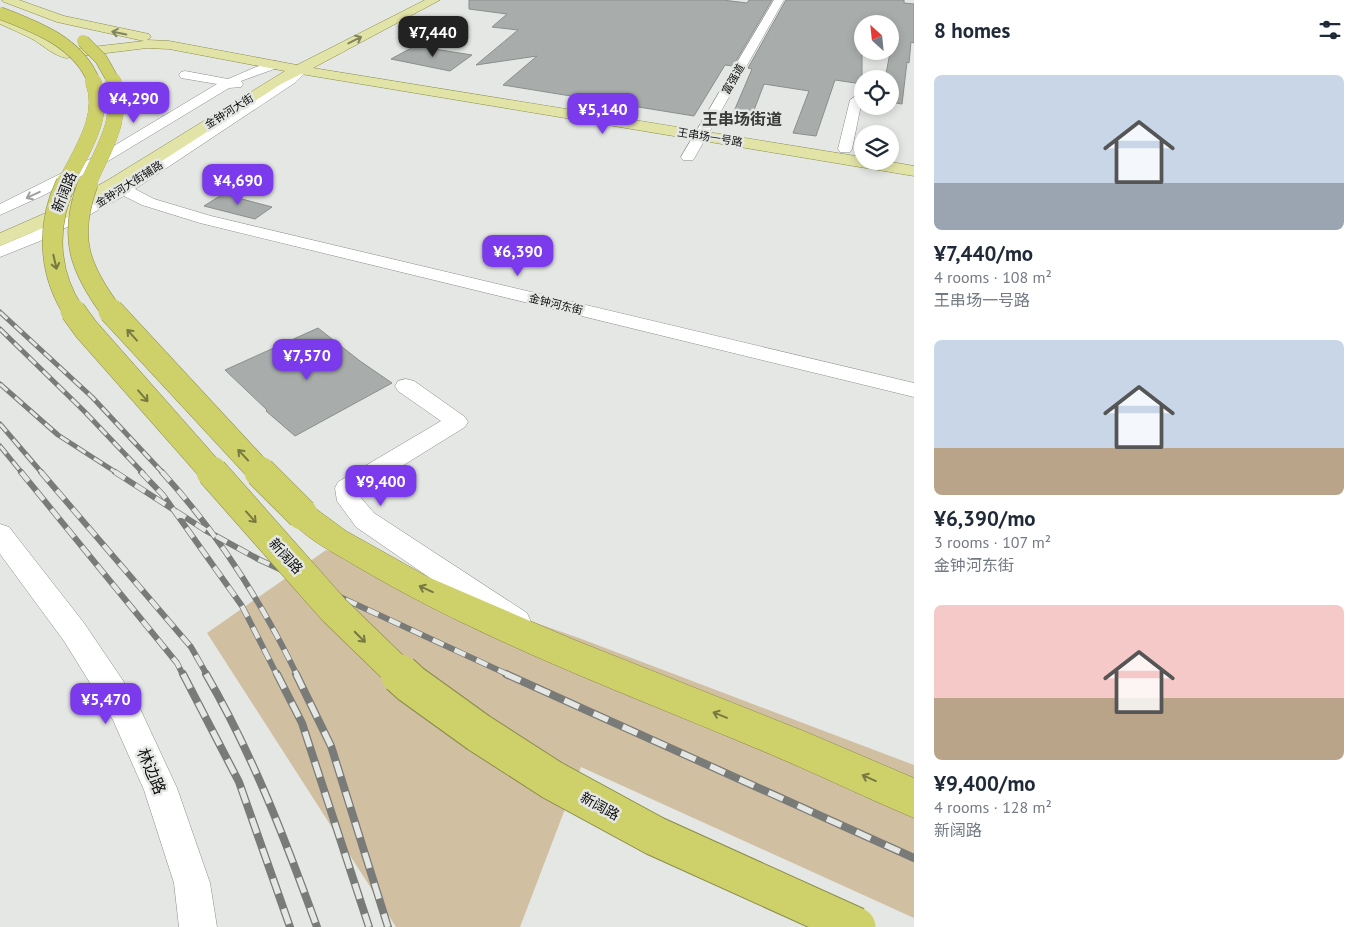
<!DOCTYPE html>
<html lang="en">
<head>
<meta charset="utf-8">
<style>
	:root { --surface:#fff; --page:#f6f6f7; --text:#1f2937; --muted:#747a83; --accent:#7c3aed }
	body { margin:0; font-family:"PT Sans","Noto Sans SC",sans-serif; background:var(--page); color:var(--text); height:100vh; display:flex; flex-direction:column; font-size:19px; white-space:nowrap }
	* { box-sizing:border-box; margin:0 }
	p { font-size:16px; color:var(--muted) }
	.icon { flex:none; width:28px; height:28px; fill:none; stroke:currentColor; stroke-width:2; stroke-linecap:round; stroke-linejoin:round }
	.map { position:relative; flex:1; overflow:hidden }
	.panel { display:flex; flex-direction:column; background:var(--surface); width:450px }
	.panel>* { flex:none }
	.needle { width:32px; rotate:333deg }
	.fabs { position:absolute; left:854px; top:15px; display:grid; gap:10px }
	.fabs a { display:grid; place-items:center; width:45px; height:45px; border-radius:50%; background:var(--surface); box-shadow:0 2px 8px #0003; font-size:25px }
	.price { position:absolute; translate:-50% -42px; padding:0 11px; border-radius:10px; background:var(--accent); color:#fff; font-size:16px; line-height:32px; filter:drop-shadow(0 1px 2px #0008) }
	.price::after { content:''; position:absolute; left:50%; top:30px; width:15px; height:11px; margin-left:-8px; background:inherit; clip-path:polygon(0 0,100% 0,50% 100%) }
	.price.current { background:#222; color:#fff }
	ul { padding:0; list-style:none }
	li { display:grid; align-content:center; gap:10px; height:265px; padding:0 20px }
	li span { display:grid; place-items:center; height:155px; border-radius:8px; color:#555 }
	li>.icon { margin-inline-start:auto }
	span .icon { width:90px; height:90px; fill:#fffc; stroke-width:1 }
	li b { font-size:21px }
	h2 { display:flex; justify-content:space-between; align-items:center; height:60px; padding:0 20px; font-size:21px }
	main { display:flex; flex:1; min-height:0 }
	.map>svg:first-child { display:block }
	.green { fill:#d1bfa2 }
	.building { fill:#a8adab; stroke:#8a8e8d }
	.lines { fill:none; stroke-linecap:round; stroke-linejoin:round }
	.minor-casing { stroke:#8b8e8b; stroke-width:1 }
	.major-casing { stroke:#8a8c49; stroke-width:1 }
	.highway-casing { stroke:#8a8c49; stroke-width:1 }
	.minor { fill:#fff; fill-rule:evenodd }
	.major { fill:#e2e3a6; fill-rule:evenodd }
	.highway { fill:#ced06a; fill-rule:evenodd }
	.rail-far2-casing { stroke:#797b78; stroke-width:5 }
	.rail-far1-casing { stroke:#797b78; stroke-width:6 }
	.rail-casing { stroke:#797b78; stroke-width:8 }
	.rail-far2 { stroke:#e4e7e3; stroke-width:3; stroke-dasharray:10; stroke-linecap:butt }
	.rail-far1 { stroke:#e4e7e3; stroke-width:4.5; stroke-dasharray:12; stroke-linecap:butt }
	.rail { stroke:#e4e7e3; stroke-width:5.5; stroke-dasharray:16; stroke-linecap:butt }
	.highway-bridge-far5-casing { stroke:#8a8c49; stroke-width:13; stroke-linecap:butt }
	.highway-bridge-far4-casing { stroke:#8a8c49; stroke-width:16; stroke-linecap:butt }
	.highway-bridge-far3-casing { stroke:#8a8c49; stroke-width:21; stroke-linecap:butt }
	.highway-bridge-far2-casing { stroke:#8a8c49; stroke-width:26; stroke-linecap:butt }
	.highway-bridge-far1-casing { stroke:#8a8c49; stroke-width:32; stroke-linecap:butt }
	.highway-bridge-casing { stroke:#8a8c49; stroke-width:41; stroke-linecap:butt }
	.highway-bridge-far5 { stroke:#ced06a; stroke-width:12 }
	.highway-bridge-far4 { stroke:#ced06a; stroke-width:16 }
	.highway-bridge-far3 { stroke:#ced06a; stroke-width:20 }
	.highway-bridge-far2 { stroke:#ced06a; stroke-width:25 }
	.highway-bridge-far1 { stroke:#ced06a; stroke-width:31 }
	.highway-bridge { stroke:#ced06a; stroke-width:39 }
	.oneway { stroke:#828361 }
	.oneway2 { stroke:#9e9f9e }
	.oneway3 { stroke:#777940 }
	.labels { text-anchor:middle; stroke-width:5; stroke-linejoin:round; paint-order:stroke }
	.far-street-label { font-size:11px; fill:#0d0e0d; stroke:#e4e7e3 }
	.street-label { font-size:14px; fill:#0d0e0d; stroke:#e4e7e3 }
	.far-district-label { font-size:16px; font-weight:bold; fill:#3a3c39; stroke:#e4e7e3 }
	.near-street-label { font-size:16px; fill:#0d0e0d; stroke:#e4e7e3 }
</style>
</head>
<body>
<main>
<div class="map">
<svg width="914" height="927" viewBox="0 0 914 927">
	<rect width="100%" height="100%" fill="#e4e7e3"/>
	<path class="green" d="M326 550 579 638 914 765V918L581 767 520 927H396L207 633Z"/>
	<path class="building" d="M469 0H723L747 3 749 0H772L733 66 725 65 694 116 503 85 537 56 476 65 518 30 492 27 507 14 469 9Z
		M786 0H904V3L914 4V43L911 42 909 63 907 62 902 104 890 102V79H885L893 37H890V24H862V84L835 80 816 136 793 133 809 91 764 84 748 126 729 123 752 69 748 68Z
		M415 46 472 55 450 71 391 59Z
		M223 194 272 207 255 219 204 206Z
		M318 328 360 361 392 383 295 436 266 411 267 410 225 370Z"/>
	<g class="lines">
		<g class="minor-casing">
			<path id="minor" d="M774 0H784L695 157 693 160H683L681 157Z
				M276 61 282 65 280 67 241 81 243 84 241 87 229 88 95 169 42 196 0 215V204L102 153 217 84 181 78 179 75 181 72 185 71 228 79 256 67Z
				M298 65 302 66 304 74 296 82 135 189 154 199 211 216 914 383V397L200 223 142 205 124 196 45 239 0 257V246L33 232 108 192 113 190 106 184 109 181 114 179 124 183 145 170 288 76 292 73 294 66Z
				M856 96 862 100 852 149 850 152H840L838 149 850 100Z
				M406 379 414 381 465 417 468 422 465 427 360 492 361 498 374 513 527 613 531 622 527 631 517 634 507 631 356 527 337 501 335 488 338 482 441 421 398 391 395 386 398 381Z
				M0 524 9 527 84 623 136 700 177 788 210 883 217 927H179L174 883 144 790 113 720 64 641 0 554Z"/>
		</g>
		<g class="major-casing">
			<path id="major" d="M2 0H19L64 16 149 34 151 37 147 40 169 41 297 65 425 0H440L313 68 862 157V161H886L914 166V176L301 74 281 84 120 188 71 216 0 246V233L57 208 108 180 285 71 169 49 147 48 66 58C53 55 45 47 34 40 23 34 11 29 0 24V16L42 34 66 50 144 41 57 22 4 2Z"/>
		</g>
		<g class="highway-casing">
			<path id="highway" d="M302 503 312 506 346 531 428 577 572 639 806 732 914 778V818C866 798 820 775 772 755 633 696 486 643 356 566 335 553 299 536 287 514L292 506Z"/>
		</g>
		<use href="#minor" class="minor"/>
		<use href="#major" class="major"/>
		<use href="#highway" class="highway"/>
		<g class="rail-far2-casing">
			<path id="rail-far2" d="M0 312 92 397 163 473
				M0 329 84 411 143 473
				M0 384 58 435 117 473
				M0 424 42 473
				M0 446 22 473"/>
		</g>
		<g class="rail-far1-casing">
			<path id="rail-far1" d="M21 472 177 663 183 675
				M41 472 191 647 207 675
				M115 472 205 530 260 560 509 675
				M141 472 163 495 242 606 277 675
				M162 472C217 532 261 601 297 675"/>
		</g>
		<g class="rail-casing">
			<path id="rail" d="M183 674 239 782 290 927
				M206 674C253 755 285 839 317 927
				M277 674 302 723 369 927
				M296 674 331 746 388 927
				M506 674 914 858"/>
		</g>
		<use href="#rail-far2" class="rail-far2"/>
		<use href="#rail-far1" class="rail-far1"/>
		<use href="#rail" class="rail"/>
		<g class="highway-bridge-far5-casing">
			<path id="highway-bridge-far5" d="M0 13C37 27 79 43 94 82
				M83 41 101 59 114 82"/>
		</g>
		<g class="highway-bridge-far4-casing">
			<path id="highway-bridge-far4" d="M65 184C80 153 107 117 93 81
				M88 184C102 151 125 118 113 81"/>
		</g>
		<g class="highway-bridge-far3-casing">
			<path id="highway-bridge-far3" d="M66 183C46 225 48 273 74 312
				M88 183C68 237 79 268 112 312"/>
		</g>
		<g class="highway-bridge-far2-casing">
			<path id="highway-bridge-far2" d="M73 311 86 329 213 473
				M111 311 261 473"/>
		</g>
		<g class="highway-bridge-far1-casing">
			<path id="highway-bridge-far1" d="M212 472 334 610 401 675
				M260 472 302 514"/>
		</g>
		<g class="highway-bridge-casing">
			<path id="highway-bridge" d="M400 674 411 684 479 733 552 780 655 836 856 927"/>
		</g>
		<use href="#highway-bridge-far5" class="highway-bridge-far5"/>
		<use href="#highway-bridge-far4" class="highway-bridge-far4"/>
		<use href="#highway-bridge-far3" class="highway-bridge-far3"/>
		<use href="#highway-bridge-far2" class="highway-bridge-far2"/>
		<use href="#highway-bridge-far1" class="highway-bridge-far1"/>
		<use href="#highway-bridge" class="highway-bridge"/>
	</g>
	<defs><path id="oneway-shaft" d="M-6 0H5M1.5-3L5.5 0L1.5 3" fill="none" stroke-width="1.6" stroke-linecap="round" stroke-linejoin="round" transform="scale(1.25)"/></defs>
	<g class="oneway">
		<use href="#oneway-shaft" transform="translate(119 33) rotate(-168)"/>
		<use href="#oneway-shaft" transform="translate(355 40) rotate(-27)"/>
	</g>
	<use class="oneway2" href="#oneway-shaft" transform="translate(33 195) rotate(155)"/>
	<g class="oneway3">
		<use href="#oneway-shaft" transform="translate(55 262) rotate(77)"/>
		<use href="#oneway-shaft" transform="translate(132 335) rotate(-132)"/>
		<use href="#oneway-shaft" transform="translate(143 396) rotate(49)"/>
		<use href="#oneway-shaft" transform="translate(243 455) rotate(-133)"/>
		<use href="#oneway-shaft" transform="translate(251 517) rotate(48)"/>
		<use href="#oneway-shaft" transform="translate(426 589) rotate(-156)"/>
		<use href="#oneway-shaft" transform="translate(360 637) rotate(45)"/>
		<use href="#oneway-shaft" transform="translate(720 715) rotate(-158)"/>
		<use href="#oneway-shaft" transform="translate(869 778) rotate(-156)"/>
	</g>
	<g class="labels">
		<g class="far-street-label">
			<text transform="translate(733 79) rotate(-60)" y="4">富强道</text>
			<text transform="translate(229 111) rotate(-32)" y="4">金钟河大街</text>
			<text transform="translate(710 137) rotate(9)" y="4">王串场一号路</text>
			<text transform="translate(129 184) rotate(-32)" y="4">金钟河大街辅路</text>
			<text transform="translate(556 304) rotate(14)" y="4">金钟河东街</text>
		</g>
		<g class="street-label">
			<text transform="translate(64 192) rotate(-68)" y="5">新阔路</text>
			<text transform="translate(286 556) rotate(48)" y="5">新阔路</text>
			<text transform="translate(600 806) rotate(29)" y="5">新阔路</text>
		</g>
		<g class="far-district-label">
			<text x="742" y="125">王串场街道</text>
		</g>
		<g class="near-street-label">
			<text transform="translate(152 771) rotate(67)" y="6">林边路</text>
		</g>
	</g>
</svg>
<div class="fabs">
<a><svg class="needle" viewBox="-14 -14 28 28"><path d="M0-13l5 13h-10z" fill="#e53935"/><path d="M0 13l5-13h-10z" fill="#747a83"/></svg></a>
<a><svg class="icon" aria-label="locate" viewBox="0 0 24 24"><circle cx="12" cy="12" r="6"/><path d="M12 2v4M12 18v4M2 12h4M18 12h4"/></svg></a>
<a><svg class="icon" aria-label="layers" viewBox="0 0 24 24"><path d="M12 4l9 5-9 5-9-5zM3 14l9 5 9-5"/></svg></a>
</div>
<b class="price current" style="left:433px;top:58px">¥7,440</b>
<b class="price" style="left:134px;top:124px">¥4,290</b>
<b class="price" style="left:603px;top:135px">¥5,140</b>
<b class="price" style="left:238px;top:206px">¥4,690</b>
<b class="price" style="left:518px;top:277px">¥6,390</b>
<b class="price" style="left:307px;top:381px">¥7,570</b>
<b class="price" style="left:381px;top:507px">¥9,400</b>
<b class="price" style="left:106px;top:725px">¥5,470</b>
</div>
<section class="panel">
<h2>8 homes<svg class="icon" aria-label="filters" viewBox="0 0 24 24"><path d="M4 7h16M4 17h16"/><circle cx="9" cy="7" r="2"/><circle cx="15" cy="17" r="2"/></svg></h2>
<ul>
<li><span style="background:linear-gradient(#c9d6e8 70%,#9aa5b1 0)"><svg class="icon" aria-label="home" viewBox="0 0 24 24"><path d="M3 11l9-7 9 7M6 9v11h12V9"/></svg></span><div><b>¥7,440/mo</b><p>4 rooms · 108 m²</p><p>王串场一号路</p></div></li>
<li><span style="background:linear-gradient(#c9d6e8 70%,#b9a48a 0)"><svg class="icon" aria-label="home" viewBox="0 0 24 24"><path d="M3 11l9-7 9 7M6 9v11h12V9"/></svg></span><div><b>¥6,390/mo</b><p>3 rooms · 107 m²</p><p>金钟河东街</p></div></li>
<li><span style="background:linear-gradient(#f6c9c9 60%,#b9a48a 0)"><svg class="icon" aria-label="home" viewBox="0 0 24 24"><path d="M3 11l9-7 9 7M6 9v11h12V9"/></svg></span><div><b>¥9,400/mo</b><p>4 rooms · 128 m²</p><p>新阔路</p></div></li>
</ul>
</section>
</main>
</body>
</html>
